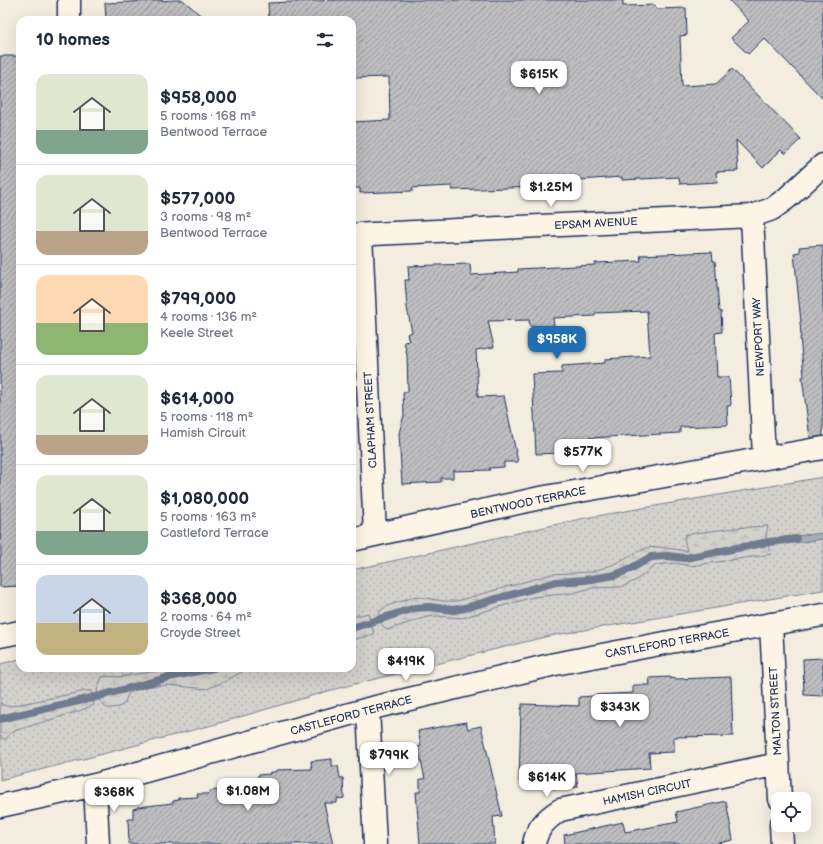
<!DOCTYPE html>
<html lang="en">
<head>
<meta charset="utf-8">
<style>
	:root { --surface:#fff; --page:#f2f2f3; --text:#1f2937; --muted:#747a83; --line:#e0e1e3; --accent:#1f6fb2 }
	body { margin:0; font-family:"Balsamiq Sans",sans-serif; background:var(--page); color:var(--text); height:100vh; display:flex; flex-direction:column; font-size:15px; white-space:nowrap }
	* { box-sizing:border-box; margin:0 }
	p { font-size:13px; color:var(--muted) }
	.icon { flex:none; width:22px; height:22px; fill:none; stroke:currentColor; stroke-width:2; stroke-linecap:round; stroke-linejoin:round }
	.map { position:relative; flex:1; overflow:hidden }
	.sheet { position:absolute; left:16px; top:16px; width:340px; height:656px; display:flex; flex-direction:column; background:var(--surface); border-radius:12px; box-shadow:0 4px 16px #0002 }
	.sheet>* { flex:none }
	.controls { position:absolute; left:771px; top:792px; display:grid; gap:8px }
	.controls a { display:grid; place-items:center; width:40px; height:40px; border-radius:8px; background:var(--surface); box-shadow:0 4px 16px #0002; font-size:20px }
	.price { position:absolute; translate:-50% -34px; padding:0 9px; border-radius:8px; background:#fff; color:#222; font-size:13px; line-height:26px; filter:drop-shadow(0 1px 2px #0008) }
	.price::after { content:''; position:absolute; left:50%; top:24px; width:12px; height:9px; margin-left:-6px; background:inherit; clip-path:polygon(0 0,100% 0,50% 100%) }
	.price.selected { background:var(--accent); color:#fff }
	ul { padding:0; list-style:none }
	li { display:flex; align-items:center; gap:12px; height:100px; padding:0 20px }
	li+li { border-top:1px solid var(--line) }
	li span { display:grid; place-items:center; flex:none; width:112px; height:80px; border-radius:12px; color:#555 }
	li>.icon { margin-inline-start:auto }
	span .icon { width:48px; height:48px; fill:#fffc; stroke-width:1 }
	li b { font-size:17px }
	h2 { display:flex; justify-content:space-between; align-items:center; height:48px; padding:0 20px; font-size:17px }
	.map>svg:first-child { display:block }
	.grass { fill:url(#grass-dots); stroke:#778095 }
	.wetland { fill:url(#wetland-marsh); stroke:#778095 }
	.water { fill:#a9acb3; stroke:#707a91 }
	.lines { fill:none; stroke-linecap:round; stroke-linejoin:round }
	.stream { stroke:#707a91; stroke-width:8 }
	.building { fill:url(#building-hatch); stroke:#1b2f5e }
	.street-casing { stroke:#1b2f5e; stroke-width:25 }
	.street { stroke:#fcf5e5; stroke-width:22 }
	.labels { text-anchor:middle; stroke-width:3.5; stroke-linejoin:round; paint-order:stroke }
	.street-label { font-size:11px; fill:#1b2f5e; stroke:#fcf5e5 }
</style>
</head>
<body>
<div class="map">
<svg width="823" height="844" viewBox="0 0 823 844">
	<defs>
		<pattern id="grass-dots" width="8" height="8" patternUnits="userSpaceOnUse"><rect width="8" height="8" fill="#d3d1cc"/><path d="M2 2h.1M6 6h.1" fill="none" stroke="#b5b4b2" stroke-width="1.8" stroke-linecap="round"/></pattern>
		<pattern id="wetland-marsh" width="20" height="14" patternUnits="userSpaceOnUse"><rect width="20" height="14" fill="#d3d1cc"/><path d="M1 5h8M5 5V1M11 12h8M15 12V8" fill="none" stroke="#b5b4b2"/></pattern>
		<pattern id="building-hatch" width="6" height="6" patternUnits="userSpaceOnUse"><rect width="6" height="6" fill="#bebec0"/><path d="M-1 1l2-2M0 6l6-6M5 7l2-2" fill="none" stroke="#9a9b9f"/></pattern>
	</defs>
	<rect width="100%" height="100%" fill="#f3ede0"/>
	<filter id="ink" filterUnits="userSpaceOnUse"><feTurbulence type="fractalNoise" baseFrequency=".025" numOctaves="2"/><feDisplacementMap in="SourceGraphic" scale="8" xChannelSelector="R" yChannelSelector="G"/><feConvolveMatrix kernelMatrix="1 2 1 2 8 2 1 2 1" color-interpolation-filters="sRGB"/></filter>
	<g filter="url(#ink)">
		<path class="grass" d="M823 477V590L549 636 335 689 216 724 99 755 0 780V664L20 659V668H352V570L585 518Z"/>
		<path class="wetland" d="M768 526C765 537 766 545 772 554L690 566 676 563 656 565 635 581 621 587 591 588 573 593 533 597 462 618 438 616 426 617 387 630C381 625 378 619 380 611L387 606 411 598 420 597 443 601H457L552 574 591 572 612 565 635 553 646 548 659 547 687 551 684 538 685 535 688 534 734 528Z
			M368 613 374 634 352 640V617Z
			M177 668H248L226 681 207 689 168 685 151 686 133 691 128 694 124 704 119 707 111 708H106L99 700 97 690 102 677 105 676 118 677Z
			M86 691H91L94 705 79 711 17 730 11 733 5 740 0 736V703L6 706H11Z"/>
		<path class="water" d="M823 533V539L787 544 786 537Z"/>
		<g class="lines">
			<path class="stream" d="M352 628 415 608 429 607 453 610 465 608 556 582 585 580 615 575 630 569 651 557 667 556 685 558 769 542 796 539
				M0 719 96 697 174 676 213 668"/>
		</g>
		<path class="building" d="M176 0H183L206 20H106L105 3Z
			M338 0H623V6L655 5 656 9 686 8 687 35 680 36 682 86 716 84 732 69 801 139 785 154 781 150 763 168 736 140 738 171 716 172 717 182 680 184 679 177 622 180V177L536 183V187L452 190V186L412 188 413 191 360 193V188H352V122L390 120 389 77 352 78V20H269L268 3Z
			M729 0H823V99L764 38 748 54 731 38 749 21Z
			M0 56H20V586L0 587V557H1L0 517Z
			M823 245V436L810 438 802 377 804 376 800 337H801L800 322H801L794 253 800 252 799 247Z
			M712 252 713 261H715L719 311H721L722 332 715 333 717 377H729L731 404 730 406H727L728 425 680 427V433L589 438V447H587V452L536 454 532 374 562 373V366L605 363V359L650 356 647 311 595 313V316L553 318 554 326 530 327 529 320 488 321 494 347 476 350 478 397 504 396 518 462H504V467L489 468 490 470 453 471V478H441V482L402 484 399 433 404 415 403 392H408L407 355 404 342 409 341 407 334 412 332 407 308 405 280H409L408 266 470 264 471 275 518 272V269L595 265V263L641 261 640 255Z
			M823 658V696L804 695 803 659Z
			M670 677V678L676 679 731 677 733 736 674 737V752L649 753 650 768 576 773 578 787 554 789V783L519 782 521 708H522V704L579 706V697L594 696V695L633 693V685H650L649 678Z
			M466 722 468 729 481 726 502 816 493 817 495 844H420L416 792H420V779H425L418 747 421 746 418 731Z
			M332 759V766H338L340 778H343L344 798 337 799V803H324L333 844H129L128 819H133V809L137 808V807L173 803V801L179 800 178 798 198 797 197 794H210V791L241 787V782H253V779H258V775L270 774V772H275L276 770 312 769 311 761Z
			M726 801 733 840 714 844H565L564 835 623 822 625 832 678 822 676 812Z"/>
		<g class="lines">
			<g class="street-casing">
				<path id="street" d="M69 0V20
					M752 216 764 457
					M361 234 375 534
					M352 235 752 216 772 209 787 198 823 165
					M352 540 540 498 823 448
					M771 624 780 799
					M0 636 20 632
					M368 709 375 844
					M95 785 98 844
					M0 806 95 785 368 709 555 664 670 642 823 615
					M781 825 782 844
					M534 844C537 828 546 819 560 810L778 764"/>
			</g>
			<use href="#street" class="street"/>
		</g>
	</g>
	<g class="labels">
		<g class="street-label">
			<text transform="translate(596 223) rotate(-3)" y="4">EPSAM AVENUE</text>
			<text transform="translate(758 337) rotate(-93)" y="4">NEWPORT WAY</text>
			<text transform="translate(370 420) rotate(-93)" y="4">CLAPHAM STREET</text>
			<text transform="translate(528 502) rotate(-12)" y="4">BENTWOOD TERRACE</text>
			<text transform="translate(667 643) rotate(-10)" y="4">CASTLEFORD TERRACE</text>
			<text transform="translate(775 711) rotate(-93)" y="4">MALTON STREET</text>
			<text transform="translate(351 715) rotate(-15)" y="4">CASTLEFORD TERRACE</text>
			<text transform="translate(647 792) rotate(-12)" y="4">HAMISH CIRCUIT</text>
		</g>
	</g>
</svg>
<div class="controls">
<a><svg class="icon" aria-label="locate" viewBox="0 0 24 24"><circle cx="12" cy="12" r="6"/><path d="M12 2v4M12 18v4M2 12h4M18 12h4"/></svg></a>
</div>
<b class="price" style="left:539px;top:95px">$615K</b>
<b class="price" style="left:551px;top:208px">$1.25M</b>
<b class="price selected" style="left:557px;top:360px">$958K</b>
<b class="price" style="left:583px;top:473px">$577K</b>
<b class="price" style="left:406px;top:682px">$419K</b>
<b class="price" style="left:620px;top:728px">$343K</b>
<b class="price" style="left:389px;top:776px">$799K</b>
<b class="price" style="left:547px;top:798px">$614K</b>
<b class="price" style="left:248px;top:812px">$1.08M</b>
<b class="price" style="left:114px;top:813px">$368K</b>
<section class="sheet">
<h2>10 homes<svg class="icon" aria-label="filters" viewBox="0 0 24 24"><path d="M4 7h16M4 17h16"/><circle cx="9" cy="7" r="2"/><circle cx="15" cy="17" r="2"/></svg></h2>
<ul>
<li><span style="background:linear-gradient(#dfe7d0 70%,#7fa58c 0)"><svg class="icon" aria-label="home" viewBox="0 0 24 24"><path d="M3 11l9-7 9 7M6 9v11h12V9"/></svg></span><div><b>$958,000</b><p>5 rooms · 168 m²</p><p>Bentwood Terrace</p></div></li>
<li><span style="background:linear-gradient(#dfe7d0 70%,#b9a48a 0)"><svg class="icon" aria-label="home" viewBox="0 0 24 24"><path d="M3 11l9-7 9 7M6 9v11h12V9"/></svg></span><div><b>$577,000</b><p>3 rooms · 98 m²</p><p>Bentwood Terrace</p></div></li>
<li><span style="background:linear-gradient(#ffd9b3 60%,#8fb573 0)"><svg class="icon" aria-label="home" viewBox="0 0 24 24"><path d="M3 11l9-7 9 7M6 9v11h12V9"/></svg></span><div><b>$799,000</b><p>4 rooms · 136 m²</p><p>Keele Street</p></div></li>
<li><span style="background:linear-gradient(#dfe7d0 75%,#b9a48a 0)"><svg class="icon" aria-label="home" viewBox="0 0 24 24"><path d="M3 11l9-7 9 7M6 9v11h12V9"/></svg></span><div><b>$614,000</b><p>5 rooms · 118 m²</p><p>Hamish Circuit</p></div></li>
<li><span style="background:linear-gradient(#dfe7d0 70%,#7fa58c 0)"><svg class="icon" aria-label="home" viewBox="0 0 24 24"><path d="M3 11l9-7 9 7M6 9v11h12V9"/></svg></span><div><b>$1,080,000</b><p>5 rooms · 163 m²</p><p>Castleford Terrace</p></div></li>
<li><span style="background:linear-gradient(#c9d6e8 60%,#c2b280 0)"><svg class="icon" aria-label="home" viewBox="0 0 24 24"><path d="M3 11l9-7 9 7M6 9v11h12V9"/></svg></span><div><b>$368,000</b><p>2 rooms · 64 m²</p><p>Croyde Street</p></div></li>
</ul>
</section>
</div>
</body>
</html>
